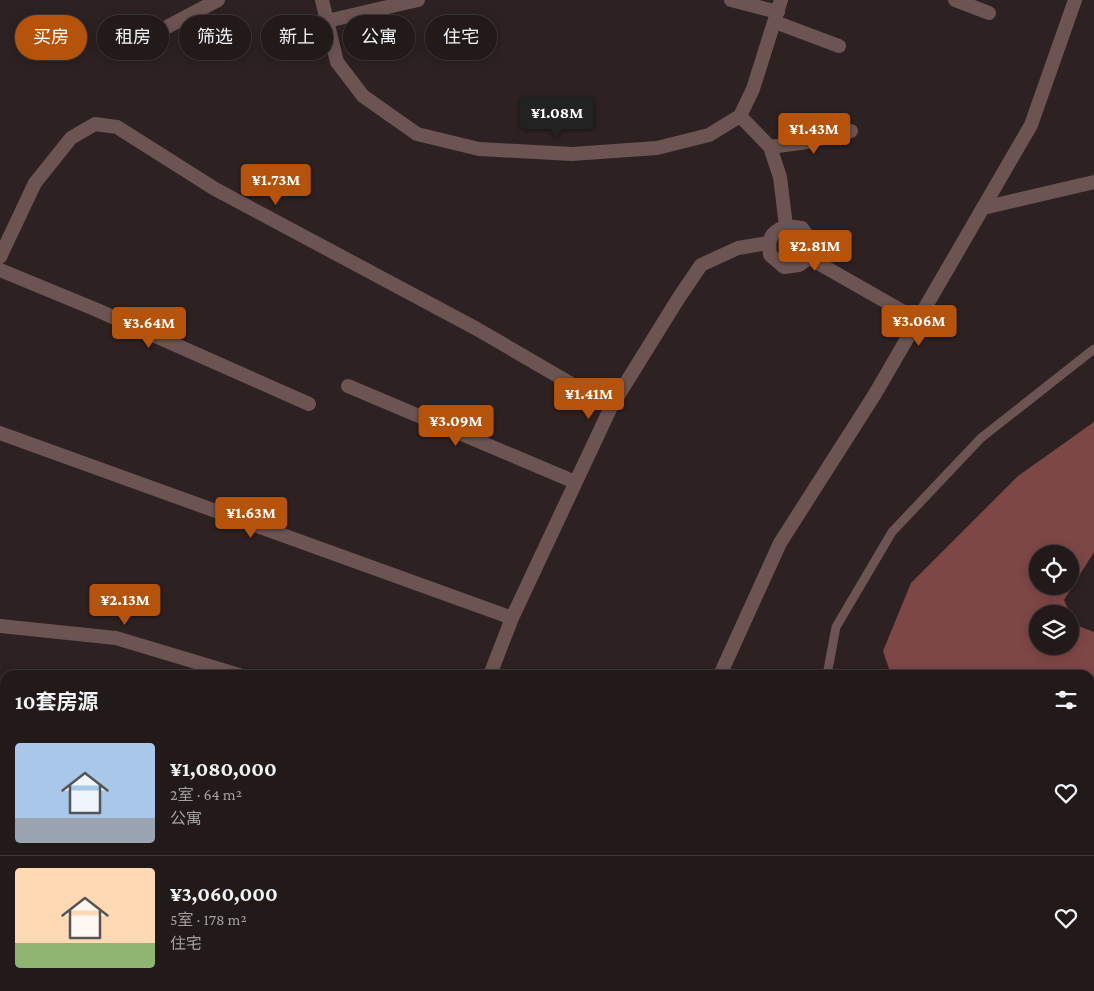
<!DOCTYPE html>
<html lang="zh">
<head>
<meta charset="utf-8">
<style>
	:root { --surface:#221919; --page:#2e2626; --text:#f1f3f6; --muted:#a2a0a2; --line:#3f3838; --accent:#b45309 }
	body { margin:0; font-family:"Crimson Pro","Noto Sans SC",serif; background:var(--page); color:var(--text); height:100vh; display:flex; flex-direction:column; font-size:19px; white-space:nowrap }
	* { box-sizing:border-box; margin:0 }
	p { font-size:16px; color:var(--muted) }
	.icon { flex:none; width:28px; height:28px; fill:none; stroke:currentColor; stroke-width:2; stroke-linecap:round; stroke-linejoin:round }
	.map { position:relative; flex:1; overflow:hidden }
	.panel { position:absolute; left:0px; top:670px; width:1095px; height:321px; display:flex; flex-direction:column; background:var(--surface); border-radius:15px 15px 0 0; box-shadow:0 2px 12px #0003,0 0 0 1px var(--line) }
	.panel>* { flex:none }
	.top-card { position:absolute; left:15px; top:15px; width:500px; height:45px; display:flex; gap:10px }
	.fabs { position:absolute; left:1029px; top:545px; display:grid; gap:10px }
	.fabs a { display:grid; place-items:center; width:50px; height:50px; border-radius:50%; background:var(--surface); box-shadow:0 2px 12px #0003,0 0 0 1px var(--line); font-size:25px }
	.price { position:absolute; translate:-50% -42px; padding:0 11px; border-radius:5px; background:var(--accent); color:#fff; font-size:16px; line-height:32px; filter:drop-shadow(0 1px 2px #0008) }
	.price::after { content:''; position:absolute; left:50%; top:30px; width:15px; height:11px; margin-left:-8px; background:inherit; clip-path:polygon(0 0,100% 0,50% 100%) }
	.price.on { background:#222; color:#fff }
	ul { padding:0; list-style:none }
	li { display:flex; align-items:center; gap:15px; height:125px; padding:0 15px }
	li+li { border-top:1px solid var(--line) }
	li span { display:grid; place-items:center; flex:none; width:140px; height:100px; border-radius:5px; color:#555 }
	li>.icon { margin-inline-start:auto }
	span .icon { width:60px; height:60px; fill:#fffc; stroke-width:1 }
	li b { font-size:21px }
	h2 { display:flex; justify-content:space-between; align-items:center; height:60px; padding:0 15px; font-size:21px }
	.chip { padding:0 18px; border-radius:22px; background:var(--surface); box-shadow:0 2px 12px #0003,0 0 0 1px var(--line); font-size:18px; line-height:45px }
	.chip.on { background:var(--accent); color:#fff }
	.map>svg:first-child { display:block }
	.building { fill:#7d4746; fill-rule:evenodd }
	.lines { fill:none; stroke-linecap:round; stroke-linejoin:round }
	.service { stroke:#6c5452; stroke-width:9 }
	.minor { stroke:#6c5452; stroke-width:14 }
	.tertiary { stroke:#6c5452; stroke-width:14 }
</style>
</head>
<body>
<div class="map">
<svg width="1094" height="991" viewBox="0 0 1094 991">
	<rect width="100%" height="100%" fill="#2d2121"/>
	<path class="building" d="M1094 422V552L1064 600 1076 625 1094 632V766H1090V675H891L883 651 911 583 1018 476ZM1038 554H1070V586H1038ZM1038 614H1070V646H1038Z"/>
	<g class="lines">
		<path class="service" d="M827 675 836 627 892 532 981 438 1094 349
			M1090 855 1094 854"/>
		<path class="minor" d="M322 0 337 62 363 96 417 134 479 149 572 154 657 148 709 135 740 116 753 89 781 0
			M731 0 778 12
			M955 0 989 13
			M327 21 418 0
			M775 22 839 46
			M146 38 218 0
			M740 116 770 147 780 177 786 226
			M770 147 807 142 851 131
			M983 208 1094 182
			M786 226 802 228 811 242 809 258 799 265 784 267 770 255C768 238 770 233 786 226Z
			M0 257 35 183 71 138 95 124 117 127 215 189 477 329 611 407
			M809 258 918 320
			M0 270 97 310 309 404
			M348 386 575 482
			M0 433 512 618
			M0 626 116 638 239 675
			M490 675 512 618 611 407 678 299 701 265 738 248 768 243
			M0 797H5
			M0 954H5
			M408 991 409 986"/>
		<path class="tertiary" d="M720 675 780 543 875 394 1031 125 1075 0
			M1090 916 1094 915
			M600 991 602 986
			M654 991 682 986"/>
	</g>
</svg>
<div class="fabs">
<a><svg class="icon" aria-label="locate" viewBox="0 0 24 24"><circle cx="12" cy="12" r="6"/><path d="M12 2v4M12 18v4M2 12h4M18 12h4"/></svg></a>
<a><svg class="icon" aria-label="layers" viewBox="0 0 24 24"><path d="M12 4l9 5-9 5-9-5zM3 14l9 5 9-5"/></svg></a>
</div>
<b class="price on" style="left:557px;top:139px">¥1.08M</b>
<b class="price" style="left:814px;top:155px">¥1.43M</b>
<b class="price" style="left:276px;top:206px">¥1.73M</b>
<b class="price" style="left:815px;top:272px">¥2.81M</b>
<b class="price" style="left:919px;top:347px">¥3.06M</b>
<b class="price" style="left:149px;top:349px">¥3.64M</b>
<b class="price" style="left:589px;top:420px">¥1.41M</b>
<b class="price" style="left:456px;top:447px">¥3.09M</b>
<b class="price" style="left:251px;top:539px">¥1.63M</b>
<b class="price" style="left:125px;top:626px">¥2.13M</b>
<div class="top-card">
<a class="chip on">买房</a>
<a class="chip">租房</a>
<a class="chip">筛选</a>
<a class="chip">新上</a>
<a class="chip">公寓</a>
<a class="chip">住宅</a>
</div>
<section class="panel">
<h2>10套房源<svg class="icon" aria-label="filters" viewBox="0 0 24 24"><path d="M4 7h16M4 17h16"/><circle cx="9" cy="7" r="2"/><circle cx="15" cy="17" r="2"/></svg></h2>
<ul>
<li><span style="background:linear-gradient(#a9c7e8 75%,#9aa5b1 0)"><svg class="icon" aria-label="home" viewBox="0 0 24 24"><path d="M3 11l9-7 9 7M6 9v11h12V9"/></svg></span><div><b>¥1,080,000</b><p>2室 · 64 m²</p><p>公寓</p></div><svg class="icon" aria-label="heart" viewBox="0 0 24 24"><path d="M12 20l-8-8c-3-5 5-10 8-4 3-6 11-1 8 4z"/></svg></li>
<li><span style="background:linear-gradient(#ffd9b3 75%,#8fb573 0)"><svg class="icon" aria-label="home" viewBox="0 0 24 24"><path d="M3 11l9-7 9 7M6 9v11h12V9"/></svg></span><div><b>¥3,060,000</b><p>5室 · 178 m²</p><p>住宅</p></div><svg class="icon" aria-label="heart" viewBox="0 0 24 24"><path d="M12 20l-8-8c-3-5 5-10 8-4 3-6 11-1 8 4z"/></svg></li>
</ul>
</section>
</div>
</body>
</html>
